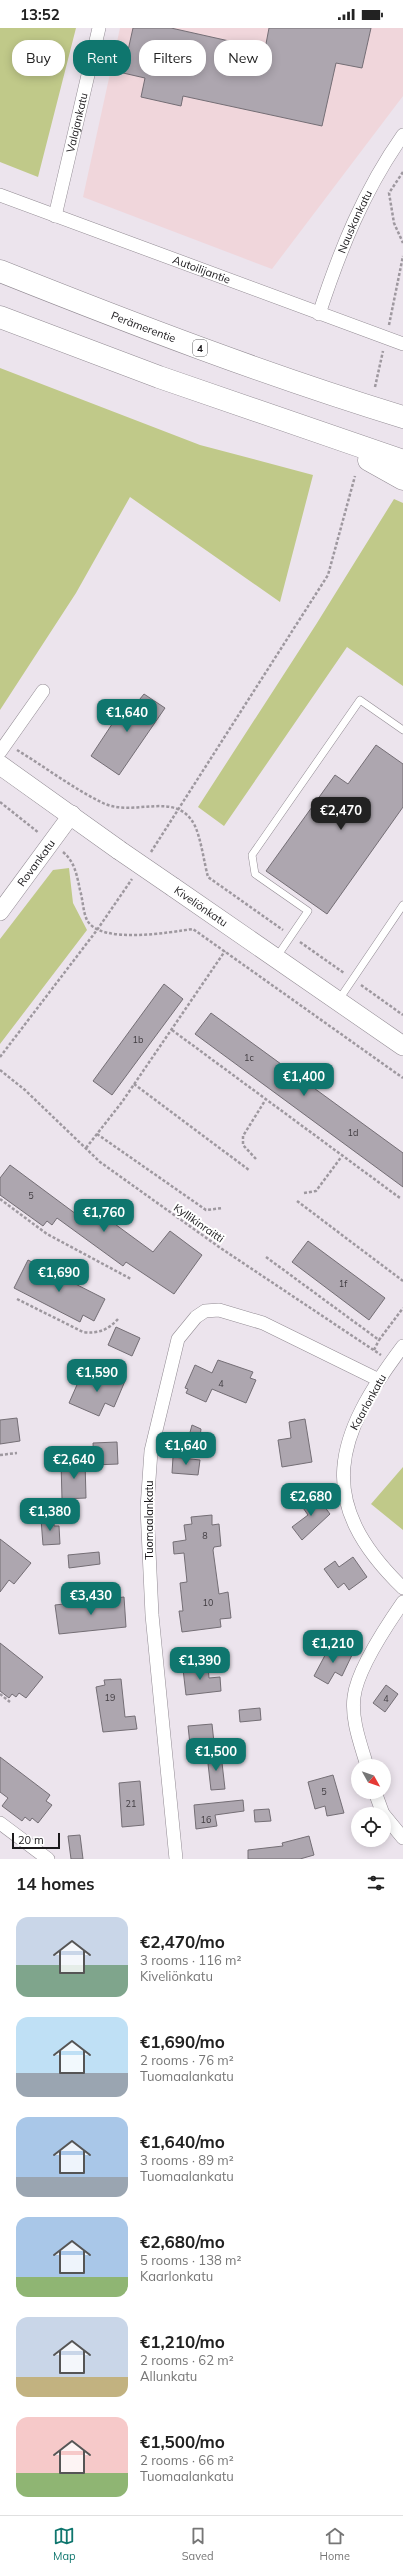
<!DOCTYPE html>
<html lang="en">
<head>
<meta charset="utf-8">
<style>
	:root { --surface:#fff; --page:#f6f6f6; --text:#222; --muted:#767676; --line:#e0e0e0; --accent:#0f766e }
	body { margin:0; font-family:Mulish,sans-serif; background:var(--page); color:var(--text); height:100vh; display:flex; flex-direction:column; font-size:15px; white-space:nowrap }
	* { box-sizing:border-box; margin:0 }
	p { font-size:13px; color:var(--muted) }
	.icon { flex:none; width:22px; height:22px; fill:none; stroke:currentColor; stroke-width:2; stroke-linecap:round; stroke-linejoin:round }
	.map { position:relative; height:1831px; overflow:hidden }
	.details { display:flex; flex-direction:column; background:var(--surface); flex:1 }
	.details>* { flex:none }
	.top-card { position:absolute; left:12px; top:12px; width:379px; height:36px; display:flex; gap:8px }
	.needle { width:26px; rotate:130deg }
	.buttons { position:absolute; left:351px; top:1731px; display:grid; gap:8px }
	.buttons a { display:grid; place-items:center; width:40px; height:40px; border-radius:50%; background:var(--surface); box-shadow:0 2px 10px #0003; font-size:20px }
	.scale { position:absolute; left:12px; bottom:10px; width:48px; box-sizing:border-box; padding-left:4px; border:2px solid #1b191c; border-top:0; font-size:11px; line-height:14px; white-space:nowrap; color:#1b191c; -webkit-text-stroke:3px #fff; paint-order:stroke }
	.price { position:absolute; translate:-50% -34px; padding:0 9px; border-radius:8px; background:var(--accent); color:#fff; font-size:13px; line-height:26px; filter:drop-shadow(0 1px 2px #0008) }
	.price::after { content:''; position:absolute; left:50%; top:24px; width:12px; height:9px; margin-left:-6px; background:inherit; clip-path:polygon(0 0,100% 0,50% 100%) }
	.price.active { background:#222; color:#fff }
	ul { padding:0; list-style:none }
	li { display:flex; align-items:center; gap:12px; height:100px; padding:0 16px }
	li span { display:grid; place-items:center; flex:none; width:112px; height:80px; border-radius:12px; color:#555 }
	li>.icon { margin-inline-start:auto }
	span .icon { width:48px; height:48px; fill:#fffc; stroke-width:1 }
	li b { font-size:17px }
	h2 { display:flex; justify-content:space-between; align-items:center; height:48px; padding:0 16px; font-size:17px }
	.chip { padding:0 14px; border-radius:16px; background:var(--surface); box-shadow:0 2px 10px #0003; font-size:14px; line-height:36px }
	.chip.active { background:var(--accent); color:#fff }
	.status { display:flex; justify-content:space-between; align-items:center; height:28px; padding:0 20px; background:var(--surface); direction:ltr }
	.status svg { height:11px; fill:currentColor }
	.tab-bar { display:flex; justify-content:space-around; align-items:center; height:56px; border-top:1px solid var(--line); background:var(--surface); font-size:11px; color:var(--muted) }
	.tab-bar a { display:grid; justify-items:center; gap:2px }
	.tab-bar .active { color:var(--accent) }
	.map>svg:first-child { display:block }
	.industrial { fill:#f0d6db }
	.green { fill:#c0c989 }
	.building { fill:#ada6af; stroke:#746e75 }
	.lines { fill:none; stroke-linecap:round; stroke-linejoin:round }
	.service-casing { stroke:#928b93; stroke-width:8 }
	.minor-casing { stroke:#928b93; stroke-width:14 }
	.tertiary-casing { stroke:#928b93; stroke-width:18 }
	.secondary-casing { stroke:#928b93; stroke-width:20 }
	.motorway-casing { stroke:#928b93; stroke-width:23 }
	.path { stroke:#9e989f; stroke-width:2.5; stroke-dasharray:3 2; stroke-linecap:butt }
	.service { stroke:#fff; stroke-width:7 }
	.minor { stroke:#fff; stroke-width:13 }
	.tertiary { stroke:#fff; stroke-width:17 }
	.secondary { stroke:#fff; stroke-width:19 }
	.motorway { stroke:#fff; stroke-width:22 }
	.secondary-bridge-casing { stroke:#928b93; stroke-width:20; stroke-linecap:butt }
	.secondary-bridge { stroke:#fff; stroke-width:19 }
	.labels { text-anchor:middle; stroke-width:4; stroke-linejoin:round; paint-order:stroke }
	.number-label { font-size:9px; fill:#403c41 }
	.shield { fill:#fff; stroke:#5f5e60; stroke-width:1 }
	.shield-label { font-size:10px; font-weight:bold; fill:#1b191c }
	.street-label { font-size:11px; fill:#1b191c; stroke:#fff }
</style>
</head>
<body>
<div class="status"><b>13:52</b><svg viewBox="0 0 49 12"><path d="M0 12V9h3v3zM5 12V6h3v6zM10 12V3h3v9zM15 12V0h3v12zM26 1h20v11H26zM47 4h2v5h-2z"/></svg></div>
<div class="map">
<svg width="403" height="1831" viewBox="0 0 403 1831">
	<rect width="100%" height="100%" fill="#ece4ed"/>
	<path class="industrial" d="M120 0H403V68L272 241 83 169Z"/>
	<path class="green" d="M0 0H76L38 149 0 134Z
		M0 340 200 417 313 447 280 574 130 469 76 565 0 682Z
		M394 471 403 475V658L347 619 224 798 198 779 317 595Z
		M69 840 73 875 87 902 0 1016V911L53 842Z
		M403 1439V1502L371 1476Z"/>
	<path class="building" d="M133 0H171L265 21 269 0H371L362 40 336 35 322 98 183 68 181 78 141 69 145 50 123 45Z
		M144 666 165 680 119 747 91 728 128 672 135 677Z
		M376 717 403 736V779L327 886 266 843 335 747 348 756Z
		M164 956 183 971 112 1067 93 1053Z
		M211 985 403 1125V1159L195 1006Z
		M10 1137 80 1189 89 1177 153 1224 170 1203 202 1227 174 1266 126 1234 123 1238 57 1190 52 1197 47 1193 43 1198 0 1167V1150Z
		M308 1213 385 1270 369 1292 292 1234Z
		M28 1232 105 1271 94 1293 83 1287 80 1294 14 1260Z
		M116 1299 140 1310 132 1328 108 1317Z
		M218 1332 253 1344 250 1350 256 1352 246 1375 212 1361 206 1374 186 1365 188 1361 185 1360 195 1337 212 1345Z
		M102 1343 125 1353 114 1379 105 1375 99 1388 69 1375 80 1350 96 1357Z
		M17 1390 20 1413 0 1416V1392Z
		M305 1391 312 1434 282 1439 278 1412 291 1410 289 1394Z
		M192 1397 201 1401 200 1409 194 1415 189 1408Z
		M117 1414 118 1436 94 1437 93 1415Z
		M173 1429 200 1432 198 1447 172 1445Z
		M85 1433 86 1470 62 1471 61 1434Z
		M315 1466 330 1486 302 1512 292 1499 308 1487 301 1477Z
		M212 1487V1497L219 1496 221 1518 214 1519 213 1522 219 1566 228 1564 231 1590 220 1591 221 1599 182 1604 179 1583H183L180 1555 187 1554 184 1525 174 1526 173 1514 186 1512 184 1497 192 1496 191 1489Z
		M54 1490V1498H59L60 1516 43 1517 41 1491Z
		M0 1511 31 1535 14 1556 9 1552 0 1564Z
		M99 1524 100 1536 69 1540 68 1527Z
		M353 1529 367 1549 349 1562 344 1555 338 1560 324 1541 335 1533 339 1539Z
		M124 1569 126 1599 59 1606 55 1577Z
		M0 1615 43 1649 26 1670 19 1665 16 1669 12 1666 9 1670 0 1663Z
		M331 1616 352 1627 342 1648 335 1644 328 1656 314 1648Z
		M208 1638 209 1650 220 1649 221 1663 186 1667 183 1641Z
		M121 1651 125 1689 135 1688 137 1701 103 1704 96 1659 105 1657 104 1652Z
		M386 1657 398 1666 385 1684 373 1675Z
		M260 1680 261 1692 240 1694 239 1682Z
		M212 1696 215 1724 191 1726 188 1698Z
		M221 1726 225 1761 211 1762 207 1727Z
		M0 1729 50 1767 46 1773 52 1777 38 1795 32 1790 30 1793 25 1789 22 1793 2 1778 8 1770 0 1764Z
		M333 1747 344 1785 327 1788 325 1778 315 1781 308 1754Z
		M140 1753 144 1797 122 1799 119 1755Z
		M243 1772 244 1783 215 1787 217 1798 196 1801 194 1777Z
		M269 1781 271 1793 255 1794 254 1782Z
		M80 1807 83 1831H71L68 1808Z
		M309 1808 314 1827 300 1831H248V1822L283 1818 282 1815Z"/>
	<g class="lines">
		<g class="service-casing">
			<path id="service" d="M276 930 308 883 255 846 252 827 360 672 403 702
				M338 973 403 877"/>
		</g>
		<g class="minor-casing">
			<g id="minor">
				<path id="s1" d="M0 167 403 316"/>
				<path id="s2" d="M55 188 99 0"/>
				<path id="s3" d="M319 286C340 222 364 162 403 107"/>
				<path d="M0 724 43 663"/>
				<path d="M403 1318C335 1408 313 1473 403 1560"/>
				<path d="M367 1738C361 1717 351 1692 354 1669 357 1643 387 1597 403 1574"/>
				<path d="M375 1764 383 1786"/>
				<path d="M384 1787 403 1810"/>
				<path d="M0 1795 48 1831"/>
				<path d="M176 1831 152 1587 147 1480 151 1423 178 1311 196 1289 205 1283 219 1282 263 1295 379 1352"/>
			</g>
		</g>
		<g class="tertiary-casing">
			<g id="tertiary">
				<path id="s4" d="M0 884 72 786"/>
			</g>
		</g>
		<g class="secondary-casing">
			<g id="secondary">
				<path d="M0 737 119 822"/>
				<path id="s5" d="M173 859 403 1018"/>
			</g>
		</g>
		<g class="motorway-casing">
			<g id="motorway">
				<path id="s6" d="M0 243C133 296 266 347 403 389"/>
				<path d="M0 289 159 349 403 433"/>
				<path d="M369 432 403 451"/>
			</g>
		</g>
		<path class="path" d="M403 144 389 165 394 195 403 215
			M389 297 403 228
			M375 359 383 323
			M17 722C45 739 74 761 103 775 134 790 177 761 195 798 201 811 204 834 208 849L283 902
			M0 774 39 805
			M63 824C75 834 77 848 80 862 83 872 83 884 87 892 100 917 171 904 193 901L403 1050
			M151 824 328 547 355 448
			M300 914 344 945
			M361 957 403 987
			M172 1002 400 1170
			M0 1029 97 902 132 851
			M0 1042 25 1062 100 1134 219 1219 381 1327
			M134 1056 249 1142
			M97 1106 206 1182 223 1180
			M86 1120 122 1074 225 923
			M256 1131 243 1117V1108L266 1071
			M304 1165 316 1163 342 1128
			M0 1171 47 1206 131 1251
			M297 1173 403 1253
			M266 1229 379 1312 403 1280
			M17 1271 83 1304C98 1306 108 1302 118 1291
			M374 1322 379 1312
			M0 1427 17 1425
			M0 1666 10 1674"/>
		<use href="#service" class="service"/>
		<use href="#minor" class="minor"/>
		<use href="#tertiary" class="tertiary"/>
		<use href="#secondary" class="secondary"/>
		<use href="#motorway" class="motorway"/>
		<g class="secondary-bridge-casing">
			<path id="secondary-bridge" d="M119 822 173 859"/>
		</g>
		<use href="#secondary-bridge" class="secondary-bridge"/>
	</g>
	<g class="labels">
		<g class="number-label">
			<text x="138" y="1015">1b</text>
			<text x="249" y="1033">1c</text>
			<text x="353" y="1108">1d</text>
			<text x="31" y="1171">5</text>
			<text x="343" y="1259">1f</text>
			<text x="221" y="1359">4</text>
			<text x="205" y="1511">8</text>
			<text x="208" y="1578">10</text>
			<text x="110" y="1673">19</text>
			<text x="386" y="1674">4</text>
			<text x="324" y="1767">5</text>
			<text x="131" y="1779">21</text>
			<text x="206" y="1795">16</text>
		</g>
		<rect class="shield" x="193" y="312" width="14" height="16" rx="3"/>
		<g class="shield-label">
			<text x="200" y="324">4</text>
		</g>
		<g class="street-label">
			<text dy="4" stroke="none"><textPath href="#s2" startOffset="96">Valajankatu</textPath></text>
			<text dy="4" stroke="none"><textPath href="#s3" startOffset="99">Nauskankatu</textPath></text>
			<text dy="4" stroke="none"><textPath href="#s1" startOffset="215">Autoilijantie</textPath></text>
			<text dy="4" stroke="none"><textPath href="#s6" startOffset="154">Perämerentie</textPath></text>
			<text dy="4" stroke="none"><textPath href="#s4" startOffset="61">Rovankatu</textPath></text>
			<text dy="4" stroke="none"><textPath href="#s5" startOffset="34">Kiveliönkatu</textPath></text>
			<text transform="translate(199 1195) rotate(35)" y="4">Kyllikinraitti</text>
			<text transform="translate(368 1374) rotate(-61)" y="4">Kaarlonkatu</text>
			<text transform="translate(149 1492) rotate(-90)" y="4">Tuomaalankatu</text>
		</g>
	</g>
</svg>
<div class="buttons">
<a><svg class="needle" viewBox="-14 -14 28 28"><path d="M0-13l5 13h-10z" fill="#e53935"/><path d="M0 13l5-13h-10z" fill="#767676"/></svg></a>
<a><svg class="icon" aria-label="locate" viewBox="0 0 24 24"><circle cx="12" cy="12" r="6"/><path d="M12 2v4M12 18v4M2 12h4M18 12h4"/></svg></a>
</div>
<div class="scale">20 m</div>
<b class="price" style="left:127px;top:705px">€1,640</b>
<b class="price active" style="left:341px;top:803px">€2,470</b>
<b class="price" style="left:304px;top:1069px">€1,400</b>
<b class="price" style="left:104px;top:1205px">€1,760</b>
<b class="price" style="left:59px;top:1265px">€1,690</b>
<b class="price" style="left:97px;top:1365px">€1,590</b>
<b class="price" style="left:186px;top:1438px">€1,640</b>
<b class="price" style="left:74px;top:1452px">€2,640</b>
<b class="price" style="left:311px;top:1489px">€2,680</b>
<b class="price" style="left:50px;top:1504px">€1,380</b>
<b class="price" style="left:91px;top:1588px">€3,430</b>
<b class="price" style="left:333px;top:1636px">€1,210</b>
<b class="price" style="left:200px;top:1653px">€1,390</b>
<b class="price" style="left:216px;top:1744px">€1,500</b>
<div class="top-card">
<a class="chip">Buy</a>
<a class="chip active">Rent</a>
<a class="chip">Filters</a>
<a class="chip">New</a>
</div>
</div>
<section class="details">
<h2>14 homes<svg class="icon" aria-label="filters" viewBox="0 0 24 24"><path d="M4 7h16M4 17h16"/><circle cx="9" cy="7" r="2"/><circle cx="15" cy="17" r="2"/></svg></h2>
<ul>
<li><span style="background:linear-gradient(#c9d6e8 60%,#7fa58c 0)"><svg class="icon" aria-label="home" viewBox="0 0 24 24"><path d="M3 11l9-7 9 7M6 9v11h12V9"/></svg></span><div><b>€2,470/mo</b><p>3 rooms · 116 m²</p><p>Kiveliönkatu</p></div></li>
<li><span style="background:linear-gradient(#bfe0f5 70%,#9aa5b1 0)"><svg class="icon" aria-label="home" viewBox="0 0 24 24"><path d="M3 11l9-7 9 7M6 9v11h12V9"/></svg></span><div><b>€1,690/mo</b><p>2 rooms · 76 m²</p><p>Tuomaalankatu</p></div></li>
<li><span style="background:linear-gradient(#a9c7e8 75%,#9aa5b1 0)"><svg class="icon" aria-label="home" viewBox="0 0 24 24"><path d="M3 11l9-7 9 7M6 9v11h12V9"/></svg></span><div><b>€1,640/mo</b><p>3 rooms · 89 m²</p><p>Tuomaalankatu</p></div></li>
<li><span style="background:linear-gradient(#a9c7e8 75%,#8fb573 0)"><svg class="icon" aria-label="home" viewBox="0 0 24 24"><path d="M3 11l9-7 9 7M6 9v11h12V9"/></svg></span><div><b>€2,680/mo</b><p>5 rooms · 138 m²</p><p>Kaarlonkatu</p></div></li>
<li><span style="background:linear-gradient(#c9d6e8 75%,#c2b280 0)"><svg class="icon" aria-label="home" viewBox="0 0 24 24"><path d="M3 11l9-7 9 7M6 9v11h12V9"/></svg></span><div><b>€1,210/mo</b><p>2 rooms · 62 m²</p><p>Allunkatu</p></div></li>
<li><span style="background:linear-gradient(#f6c9c9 70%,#8fb573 0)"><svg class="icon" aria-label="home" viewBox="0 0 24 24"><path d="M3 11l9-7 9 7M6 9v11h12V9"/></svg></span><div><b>€1,500/mo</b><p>2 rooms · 66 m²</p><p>Tuomaalankatu</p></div></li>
</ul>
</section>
<nav class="tab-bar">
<a class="active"><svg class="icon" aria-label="map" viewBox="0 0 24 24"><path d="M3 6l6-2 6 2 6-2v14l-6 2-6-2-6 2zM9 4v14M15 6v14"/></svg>Map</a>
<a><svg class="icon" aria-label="saved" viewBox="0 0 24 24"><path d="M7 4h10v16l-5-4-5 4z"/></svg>Saved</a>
<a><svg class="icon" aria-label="home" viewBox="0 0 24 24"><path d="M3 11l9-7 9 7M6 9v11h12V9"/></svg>Home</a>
</nav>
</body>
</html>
